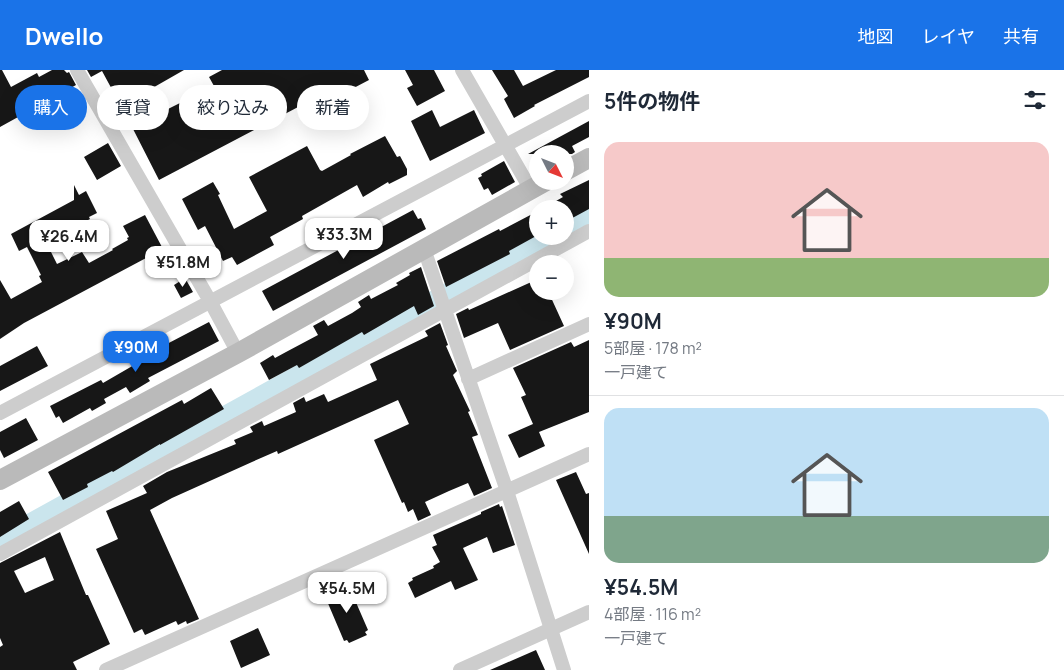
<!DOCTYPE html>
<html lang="ja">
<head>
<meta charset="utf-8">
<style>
	:root { --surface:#fff; --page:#f2f2f3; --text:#1f2937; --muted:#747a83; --line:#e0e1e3; --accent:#1a73e8 }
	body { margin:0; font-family:Manrope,"Noto Sans JP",sans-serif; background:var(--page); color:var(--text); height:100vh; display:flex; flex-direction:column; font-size:19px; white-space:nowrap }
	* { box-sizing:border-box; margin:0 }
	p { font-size:16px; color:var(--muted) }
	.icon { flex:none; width:28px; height:28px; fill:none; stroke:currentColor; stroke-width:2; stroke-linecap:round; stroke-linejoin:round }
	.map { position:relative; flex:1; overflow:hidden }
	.sheet { display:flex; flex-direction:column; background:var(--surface); width:475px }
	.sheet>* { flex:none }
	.banner { position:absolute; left:15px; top:15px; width:475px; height:45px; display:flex; gap:10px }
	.needle { width:32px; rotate:132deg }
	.buttons { position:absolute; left:529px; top:75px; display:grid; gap:10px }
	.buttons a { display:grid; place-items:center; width:45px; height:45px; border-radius:50%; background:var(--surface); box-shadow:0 5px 20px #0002; font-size:25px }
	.price { position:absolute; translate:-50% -42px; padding:0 11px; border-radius:10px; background:#fff; color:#222; font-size:16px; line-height:32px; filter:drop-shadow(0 1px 2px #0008) }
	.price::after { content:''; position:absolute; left:50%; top:30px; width:15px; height:11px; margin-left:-8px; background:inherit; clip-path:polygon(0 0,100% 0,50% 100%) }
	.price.current { background:var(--accent); color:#fff }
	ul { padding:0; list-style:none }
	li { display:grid; align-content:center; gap:10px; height:265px; padding:0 15px }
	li+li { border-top:1px solid var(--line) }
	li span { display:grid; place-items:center; height:155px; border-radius:15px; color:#555 }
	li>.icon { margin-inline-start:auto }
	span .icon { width:90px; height:90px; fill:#fffc; stroke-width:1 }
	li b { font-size:21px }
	h2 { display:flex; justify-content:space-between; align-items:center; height:60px; padding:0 15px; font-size:21px }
	.tag { padding:0 18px; border-radius:22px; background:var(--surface); box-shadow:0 5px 20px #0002; font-size:18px; line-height:45px }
	.tag.current { background:var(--accent); color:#fff }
	header { display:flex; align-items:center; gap:30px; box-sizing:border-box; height:70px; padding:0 25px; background:var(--accent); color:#fff }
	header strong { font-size:24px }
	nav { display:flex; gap:28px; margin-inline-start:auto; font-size:18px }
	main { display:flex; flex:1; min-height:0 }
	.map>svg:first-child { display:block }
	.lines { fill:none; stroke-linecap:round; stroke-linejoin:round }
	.canal { stroke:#cae5ed; stroke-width:18 }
	.building { fill:#171717; fill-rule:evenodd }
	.street { stroke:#cdcdcd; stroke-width:14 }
	.secondary { stroke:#bababa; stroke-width:20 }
</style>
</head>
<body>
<header>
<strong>Dwello</strong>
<nav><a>地図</a><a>レイヤ</a><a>共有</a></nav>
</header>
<main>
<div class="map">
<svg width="589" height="600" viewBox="0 0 589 600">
	<rect width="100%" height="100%" fill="#fff"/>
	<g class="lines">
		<path class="canal" d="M565 157 589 144
			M0 469 549 166"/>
	</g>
	<path class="building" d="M0 0H2L11 17 37 3 39 7 52 0H64L67 3 69 2 76 15 0 57Z
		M87 0H184L121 36 102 1 91 7Z
		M222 0H364L369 10 304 44 300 36 159 110 132 57 214 16 209 7Z
		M405 0H434L445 21 417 36 407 18 413 15Z
		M492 0H514L523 16 556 0H589V7L534 35 535 36 514 48 504 29 508 26Z
		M432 40 440 57 474 40 485 63 430 91 411 51Z
		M589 51V67L572 76 575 82 572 84H528Z
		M385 66 397 87 400 86 407 99V105L389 114 388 112 363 127 357 115 302 146 303 149 270 167 274 175 237 195 232 187 223 191 205 156 198 160 182 129 213 112 220 124 218 125 234 159 267 141 249 107 307 76 320 100 322 101 351 85 350 84Z
		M108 73 121 96 97 110 84 87Z
		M504 91 515 112 492 125 488 118 484 120 478 108 482 106 481 104Z
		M589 110V139L565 152V139H542L563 127 560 124Z
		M74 115 79 125 86 121 97 143 89 147 90 149 75 157V154L45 170 57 194 82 182 89 193 113 180 112 179 128 170 127 168 129 167 123 156 145 145 163 179 24 253 0 269V210L11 229 42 212 39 206 41 205 27 177 19 181 11 164 74 130Z
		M413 140 418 149 421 148 426 159 273 241 262 221Z
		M538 141V165L509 181 510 184 446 217 437 191 499 159 500 161Z
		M421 197 434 236 418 245 414 236 364 265 362 262 299 298 297 295 269 310 260 293 273 285 275 288 286 282 318 265 313 256 324 250 328 256 352 243 361 237 358 232 369 225 371 229 398 215 396 213 410 205 409 203Z
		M185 208 193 222 181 228 174 215Z
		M538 209V221H548L564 256 510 280 498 253 464 268 456 244 468 238 469 240Z
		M209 252 219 271 148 308 150 311 130 323 126 317 104 329 106 333 92 341 90 338 63 353 59 346 56 348 50 336 101 310 103 313 141 291 140 288Z
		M440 253 448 275 446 276 457 301 453 305 470 341 468 342 478 365 472 367 492 418 474 426 468 413 449 421 425 432 431 445 418 451 413 439 408 442 404 432 402 433 374 370 409 354 398 330 278 384 277 381 252 392 172 428 150 440 199 549 187 554 186 551 178 555 176 551 145 565 142 559 134 563 96 479 118 469 106 441 147 423 143 416 167 402 236 374 234 370 253 362 250 357 262 351 264 356 296 342 293 333 304 327 306 332 324 324 328 332 377 310 370 294 428 266 425 261Z
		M589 270V342L539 362 545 376 519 388 508 365 533 354 521 327 526 325 513 298 571 272 574 277Z
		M37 276 48 296 0 321V296Z
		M211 318 224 339 160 375V374L113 402 112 401 87 414 88 417 63 430 48 402 182 330 184 334Z
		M26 348 38 370 4 388 0 380V362Z
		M576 402 586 424 589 423V484L556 410Z
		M19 431 29 449 0 467V442Z
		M499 434 500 437 502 436 515 475 493 483 487 467 463 478 478 510 455 520 451 511 415 528 408 513 413 510 412 508 434 498 433 496 440 492 432 477 437 475 433 465 481 444V442Z
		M60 462 86 525H88L110 574 73 592 77 600H0V577L3 575 0 568V493ZM45 487 54 510 25 523 14 501Z
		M348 514 368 560 365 562 367 565 349 573 347 570 344 571 324 524Z
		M258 558 270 585 241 598 230 571Z
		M536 580 545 600H490Z"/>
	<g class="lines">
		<path class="street" d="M77 0 210 231 238 283
			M462 0 531 120
			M424 179 507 421 564 600
			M468 309 589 254
			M0 343 589 31
			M0 484 589 161
			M106 600 589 384
			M460 600 589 542"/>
		<path class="secondary" d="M565 101 589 88
			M0 410 238 283 546 111"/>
	</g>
</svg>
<div class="buttons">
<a><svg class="needle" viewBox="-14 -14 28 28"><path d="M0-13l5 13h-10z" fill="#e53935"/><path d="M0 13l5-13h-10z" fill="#747a83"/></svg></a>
<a>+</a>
<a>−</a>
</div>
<b class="price" style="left:344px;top:190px">¥33.3M</b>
<b class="price" style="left:69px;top:192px">¥26.4M</b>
<b class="price" style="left:183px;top:218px">¥51.8M</b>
<b class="price current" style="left:136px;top:303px">¥90M</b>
<b class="price" style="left:347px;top:544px">¥54.5M</b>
<div class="banner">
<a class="tag current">購入</a>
<a class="tag">賃貸</a>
<a class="tag">絞り込み</a>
<a class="tag">新着</a>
</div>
</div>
<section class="sheet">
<h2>5件の物件<svg class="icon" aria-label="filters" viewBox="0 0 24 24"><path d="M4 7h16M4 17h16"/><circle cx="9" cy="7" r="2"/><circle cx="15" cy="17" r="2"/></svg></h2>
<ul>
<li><span style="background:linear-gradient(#f6c9c9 75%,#8fb573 0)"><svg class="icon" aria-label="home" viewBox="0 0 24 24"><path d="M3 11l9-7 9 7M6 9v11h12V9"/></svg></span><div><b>¥90M</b><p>5部屋 · 178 m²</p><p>一戸建て</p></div></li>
<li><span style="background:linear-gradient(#bfe0f5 70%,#7fa58c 0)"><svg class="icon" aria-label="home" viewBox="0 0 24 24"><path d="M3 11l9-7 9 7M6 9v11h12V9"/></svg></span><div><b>¥54.5M</b><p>4部屋 · 116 m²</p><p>一戸建て</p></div></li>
</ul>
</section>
</main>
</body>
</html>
